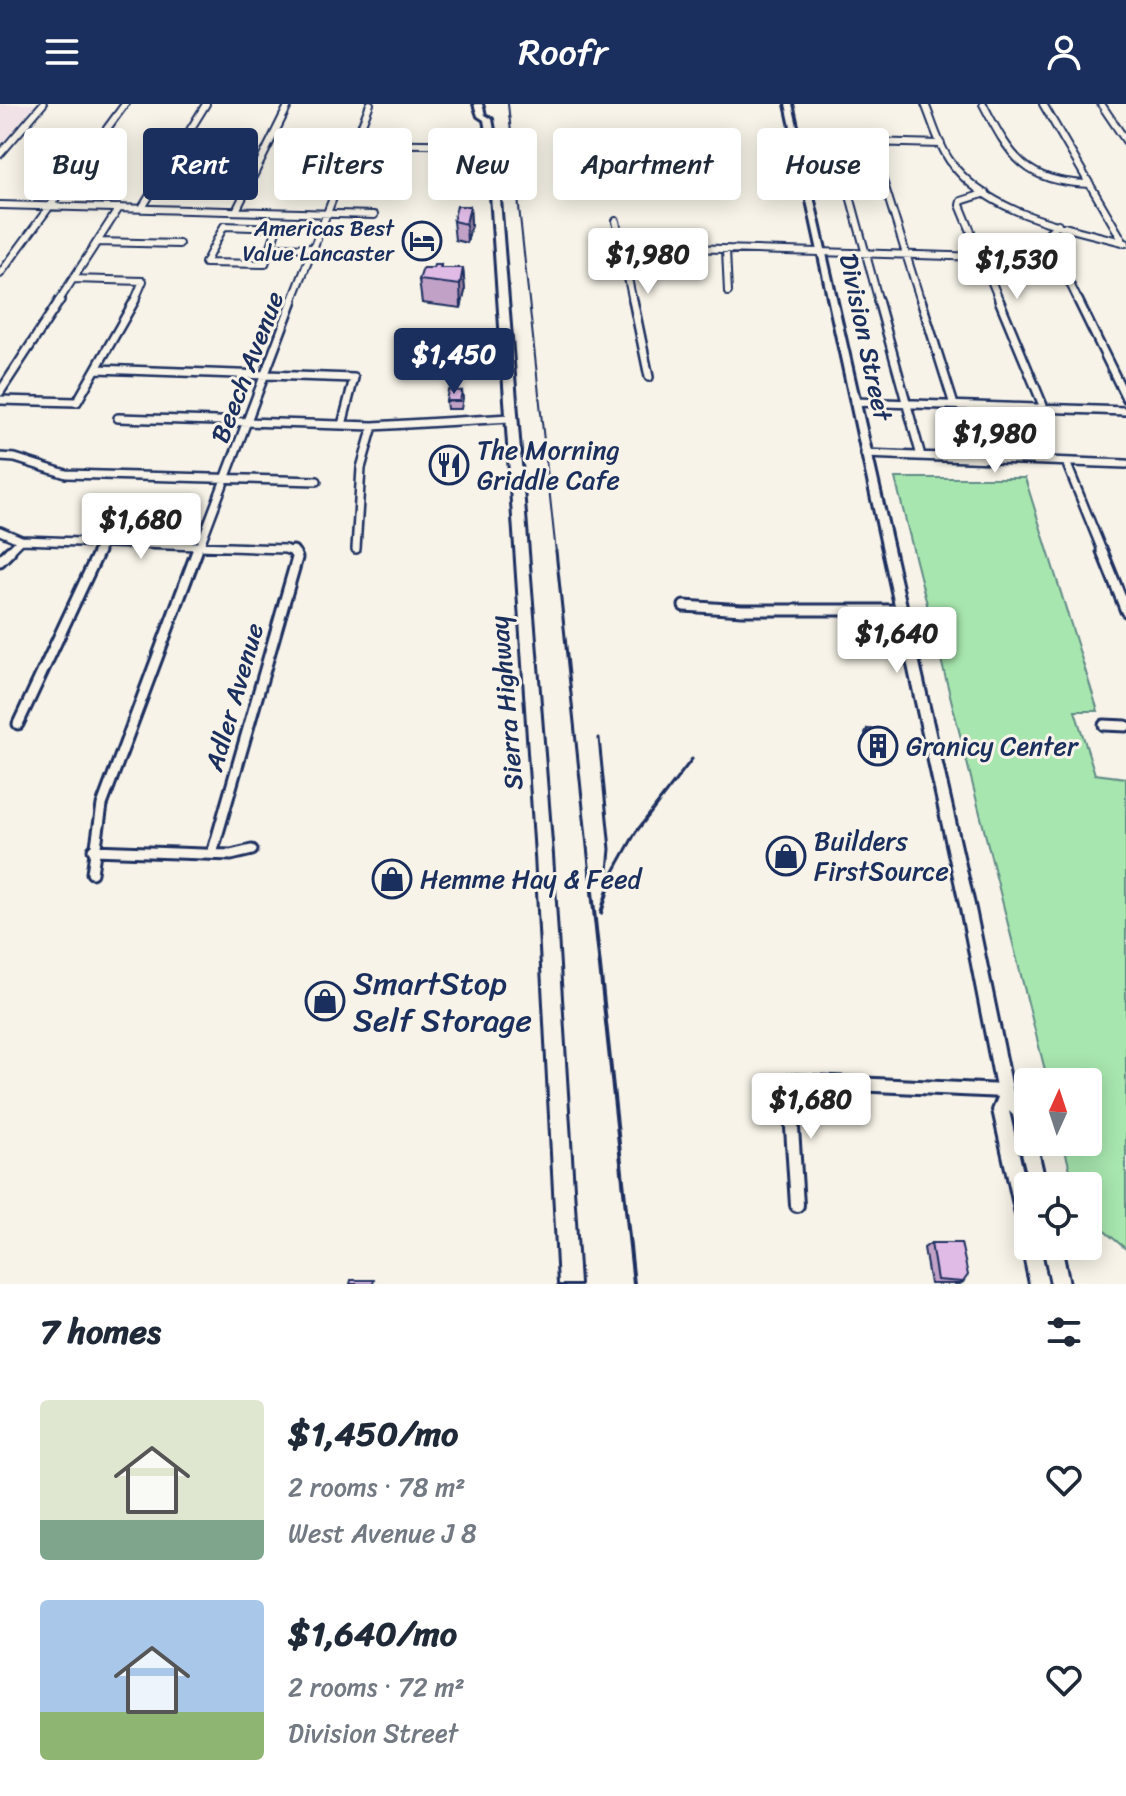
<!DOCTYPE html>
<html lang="en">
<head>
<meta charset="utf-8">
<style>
	:root { --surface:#fff; --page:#f2f2f3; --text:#1f2937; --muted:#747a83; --accent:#1b2f5e }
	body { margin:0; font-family:Sriracha,sans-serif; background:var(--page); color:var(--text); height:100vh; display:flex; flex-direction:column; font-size:30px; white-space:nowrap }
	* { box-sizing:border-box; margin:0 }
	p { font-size:26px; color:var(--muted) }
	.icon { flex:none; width:44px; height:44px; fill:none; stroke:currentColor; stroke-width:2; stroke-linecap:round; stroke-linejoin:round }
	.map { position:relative; height:1180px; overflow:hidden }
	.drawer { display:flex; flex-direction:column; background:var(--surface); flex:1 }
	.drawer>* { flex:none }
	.top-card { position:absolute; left:24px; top:24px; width:1078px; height:72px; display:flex; gap:16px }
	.needle { width:52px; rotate:3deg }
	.controls { position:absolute; left:1014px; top:964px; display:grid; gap:16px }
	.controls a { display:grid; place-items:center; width:88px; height:88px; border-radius:8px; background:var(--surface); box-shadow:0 4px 20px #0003; font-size:40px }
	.price { position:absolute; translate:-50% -68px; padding:0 18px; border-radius:8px; background:#fff; color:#222; font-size:26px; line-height:52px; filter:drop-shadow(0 2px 4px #0008) }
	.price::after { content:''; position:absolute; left:50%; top:48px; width:24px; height:18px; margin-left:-12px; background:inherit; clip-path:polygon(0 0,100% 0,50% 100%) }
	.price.current { background:var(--accent); color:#fff }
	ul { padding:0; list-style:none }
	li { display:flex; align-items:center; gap:24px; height:200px; padding:0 40px }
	li span { display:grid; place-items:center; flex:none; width:224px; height:160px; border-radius:8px; color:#555 }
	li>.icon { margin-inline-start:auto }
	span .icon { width:96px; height:96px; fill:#fffc; stroke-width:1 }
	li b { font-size:34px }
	h2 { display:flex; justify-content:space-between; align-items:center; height:96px; padding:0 40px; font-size:34px }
	.chip { padding:0 28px; border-radius:8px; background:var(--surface); box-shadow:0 4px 20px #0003; font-size:28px; line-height:72px }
	.chip.current { background:var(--accent); color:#fff }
	header { display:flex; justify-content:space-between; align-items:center; height:104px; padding:0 40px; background:var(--accent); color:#fff; font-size:36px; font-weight:600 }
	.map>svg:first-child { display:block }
	.built { fill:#f0e2e7 }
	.green { fill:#a7e6ae; stroke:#618a86; stroke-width:2 }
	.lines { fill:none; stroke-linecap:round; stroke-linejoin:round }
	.street-far3-casing { stroke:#1b2f5e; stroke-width:10 }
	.street-far2-casing { stroke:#1b2f5e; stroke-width:12 }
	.street-far1-casing { stroke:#1b2f5e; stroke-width:15 }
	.street-casing { stroke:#1b2f5e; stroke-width:18 }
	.secondary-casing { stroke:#1b2f5e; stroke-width:6 }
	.primary-casing { stroke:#1b2f5e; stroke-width:6 }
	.street-far3 { stroke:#f7f3e8; stroke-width:6 }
	.street-far2 { stroke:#f7f3e8; stroke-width:7 }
	.street-far1 { stroke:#f7f3e8; stroke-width:9 }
	.street { stroke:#f7f3e8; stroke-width:12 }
	.secondary { fill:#f7f3e8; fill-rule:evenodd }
	.primary { fill:#f7f3e8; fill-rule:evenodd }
	.rail-far2 { stroke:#1b2f5e; stroke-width:2 }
	.rail-far1 { stroke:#1b2f5e; stroke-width:3 }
	.rail { stroke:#1b2f5e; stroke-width:4 }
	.wall { fill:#c1a1c6; stroke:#1b2f5e; stroke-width:2 }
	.shaded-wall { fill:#9d83a1; stroke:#1b2f5e; stroke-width:2 }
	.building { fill:#e0bbe6; stroke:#1b2f5e; stroke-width:2 }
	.labels { text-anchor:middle; stroke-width:6; stroke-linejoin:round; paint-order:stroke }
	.far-poi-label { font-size:22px; fill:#1b2f5e; stroke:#f7f3e8; text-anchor:end }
	.street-label { font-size:26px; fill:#1b2f5e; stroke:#f7f3e8 }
	.poi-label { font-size:26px; fill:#1b2f5e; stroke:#f7f3e8; text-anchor:start }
	.near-poi-label { font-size:32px; fill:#1b2f5e; stroke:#f7f3e8; text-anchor:start }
</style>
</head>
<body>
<header><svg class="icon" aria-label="menu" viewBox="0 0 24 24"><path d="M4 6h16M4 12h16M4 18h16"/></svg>Roofr<svg class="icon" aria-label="person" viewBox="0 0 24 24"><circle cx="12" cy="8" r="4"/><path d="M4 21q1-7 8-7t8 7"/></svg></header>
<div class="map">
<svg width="1126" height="1180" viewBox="0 0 1126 1180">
	<rect width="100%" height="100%" fill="#f7f3e8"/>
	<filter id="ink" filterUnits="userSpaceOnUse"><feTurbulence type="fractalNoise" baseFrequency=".0125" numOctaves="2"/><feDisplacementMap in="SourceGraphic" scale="16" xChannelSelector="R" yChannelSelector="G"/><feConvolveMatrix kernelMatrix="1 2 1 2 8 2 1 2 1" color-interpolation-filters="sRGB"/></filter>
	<g filter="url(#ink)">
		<path class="built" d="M0 0H36L0 42Z"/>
		<path class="green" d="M895 374H1025L1098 607H1075L1095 670 1126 674V1145L1088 1113V1082H1074L1063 1038H1088V978H1048Z"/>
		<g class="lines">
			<g class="street-far3-casing">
				<path id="street-far3" d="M925 0C933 19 938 40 950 57 988 111 1067 123 1126 139
					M983 0C1011 54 1025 78 1090 80
					M1043 0 1124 139
					M1101 0 1126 37
					M797 36 941 40
					M835 37 879 198
					M871 38 921 198
					M355 39 491 41
					M0 50 43 0
					M986 89 961 97 960 101 1000 198
					M0 101 374 111
					M142 104 206 0
					M236 107 289 0
					M616 117 633 198
					M1058 120 1048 129 1049 137 1079 198
					M224 122 277 124 265 160 205 159Z
					M97 138 179 140
					M621 142 983 153
					M270 143 314 144
					M726 146 728 188
					M0 170 125 0
					M73 175 143 177 134 198
					M58 198 119 104
					M292 198 370 0"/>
			</g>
			<g class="street-far2-casing">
				<path id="street-far2" d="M633 196 649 273
					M878 196 921 352
					M921 196 954 301
					M999 196 1044 304
					M1078 196 1126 294
					M97 265 354 274 342 321
					M0 288 60 196
					M0 296 77 298 135 196
					M854 298 1126 307
					M118 314 373 322 510 314
					M865 350 1126 360
					M0 353 15 354 66 370 317 377
					M1066 358 1103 449
					M0 427 21 436 285 445 296 449
					M356 445 361 364 373 322
					M8 449 21 436
					M98 449 102 440
					M197 449 293 196"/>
			</g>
			<g class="street-far1-casing">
				<path id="street-far1" d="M1102 447 1126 507
					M0 457 10 447
					M684 502 742 506H900
					M18 620 99 447
					M1104 621 1126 622
					M93 746 231 751 252 746
					M212 750 297 454 293 447
					M92 769 102 701 197 447"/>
			</g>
			<g class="street-casing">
				<path id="street" d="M797 1101 789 977 1004 987"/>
			</g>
			<g class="secondary-casing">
				<path id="secondary" d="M786 0H792L975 805 1013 989C1032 1008 1028 1013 1028 1038H1036L1046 1082H1030L1013 1011 1009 1007 1028 1090V1142H1040L1048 1180H1030L1022 1142 1026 1136 1022 1134 1020 1128 993 1006 998 993 961 805Z
					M1043 1142H1061L1069 1180H1051Z"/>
			</g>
			<g class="primary-casing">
				<path id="primary" d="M474 0H482L485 11 492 15 495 32 552 751 579 1180H559L536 751 487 32 484 16 478 12Z"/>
			</g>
			<use href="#street-far3" class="street-far3"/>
			<use href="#street-far2" class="street-far2"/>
			<use href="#street-far1" class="street-far1"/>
			<use href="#street" class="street"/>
			<use href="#secondary" class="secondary"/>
			<use href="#primary" class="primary"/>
			<path class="rail-far2" d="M508 0 556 449"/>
			<path class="rail-far1" d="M556 447 590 771
				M599 634 610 745 608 767
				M612 771 636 728 692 655"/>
			<path class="rail" d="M590 769 634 1180
				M601 809 613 769"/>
		</g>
		<path class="wall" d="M470 102 471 121 467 139 455 136 453 117Z
			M441 161V164H463L465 187 461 204 422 199 419 176 433 164Z
			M462 287 463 294 461 305H447L446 297Z
			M867 625 891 652 890 655H870L865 629Z
			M931 1139 963 1178 960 1180H930L924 1144Z"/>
		<path class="shaded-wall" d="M470 102 471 121 467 139 466 120Z
			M463 164 465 187 461 204 460 181Z"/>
		<path class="building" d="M457 102H470L466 120 453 117Z
			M434 161H441L440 164H463L460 181 419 176 423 164H433Z
			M448 286 462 287 460 297H446Z
			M867 625 886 626 891 652 871 651Z
			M931 1139H961L968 1171 963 1178 937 1176Z
			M351 1176H374L373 1180H350Z"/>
	</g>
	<defs>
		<g id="hotel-ring" transform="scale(2)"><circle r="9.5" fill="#f7f3e8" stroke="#1b2f5e" stroke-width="1.5"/><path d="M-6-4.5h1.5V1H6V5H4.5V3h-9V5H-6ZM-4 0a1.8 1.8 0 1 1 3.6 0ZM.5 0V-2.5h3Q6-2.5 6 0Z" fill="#1b2f5e"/></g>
		<g id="restaurant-ring" transform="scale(2)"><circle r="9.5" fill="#f7f3e8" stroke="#1b2f5e" stroke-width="1.5"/><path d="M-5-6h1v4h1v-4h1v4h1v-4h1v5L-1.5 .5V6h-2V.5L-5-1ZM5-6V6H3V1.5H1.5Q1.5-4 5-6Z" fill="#1b2f5e"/></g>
		<g id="building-ring" transform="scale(2)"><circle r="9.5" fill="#f7f3e8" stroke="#1b2f5e" stroke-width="1.5"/><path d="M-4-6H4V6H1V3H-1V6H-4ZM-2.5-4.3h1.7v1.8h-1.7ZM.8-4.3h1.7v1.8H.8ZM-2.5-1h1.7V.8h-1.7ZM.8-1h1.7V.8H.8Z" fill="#1b2f5e"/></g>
		<g id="shop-ring" transform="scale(2)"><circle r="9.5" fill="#f7f3e8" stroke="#1b2f5e" stroke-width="1.5"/><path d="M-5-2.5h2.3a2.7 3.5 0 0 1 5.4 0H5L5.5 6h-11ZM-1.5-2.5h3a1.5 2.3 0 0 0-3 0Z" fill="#1b2f5e"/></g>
	</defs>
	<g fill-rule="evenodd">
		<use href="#hotel-ring" x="422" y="137"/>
		<use href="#restaurant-ring" x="449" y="361"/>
		<use href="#building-ring" x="878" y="642"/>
		<use href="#shop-ring" x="786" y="752"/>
		<use href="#shop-ring" x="392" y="775"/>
		<use href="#shop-ring" x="325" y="897"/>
	</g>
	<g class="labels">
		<g class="far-poi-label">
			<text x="394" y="132">Americas Best<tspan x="394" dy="25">Value Lancaster</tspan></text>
		</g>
		<g class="street-label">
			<text transform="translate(866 233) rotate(78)" y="9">Division Street</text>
			<text transform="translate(247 263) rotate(-69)" y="9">Beech Avenue</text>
			<text transform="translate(234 593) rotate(-74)" y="9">Adler Avenue</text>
			<text transform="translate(506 599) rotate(-95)" y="9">Sierra Highway</text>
		</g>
		<g class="poi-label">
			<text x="477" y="355">The Morning<tspan x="477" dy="30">Griddle Cafe</tspan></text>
			<text x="906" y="651">Granicy Center</text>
			<text x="814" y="746">Builders<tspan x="814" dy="30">FirstSource</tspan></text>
			<text x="420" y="784">Hemme Hay &amp; Feed</text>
		</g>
		<g class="near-poi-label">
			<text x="353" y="890">SmartStop<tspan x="353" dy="37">Self Storage</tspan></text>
		</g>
	</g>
</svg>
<div class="controls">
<a><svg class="needle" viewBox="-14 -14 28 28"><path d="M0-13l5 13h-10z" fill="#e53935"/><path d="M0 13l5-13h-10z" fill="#747a83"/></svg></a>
<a><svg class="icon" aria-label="locate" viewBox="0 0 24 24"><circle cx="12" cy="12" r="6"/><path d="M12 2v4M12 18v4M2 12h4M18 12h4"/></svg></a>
</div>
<b class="price" style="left:648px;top:192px">$1,980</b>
<b class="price" style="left:1017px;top:197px">$1,530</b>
<b class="price current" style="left:454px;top:292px">$1,450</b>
<b class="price" style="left:995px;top:371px">$1,980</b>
<b class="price" style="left:141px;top:457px">$1,680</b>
<b class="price" style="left:897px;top:571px">$1,640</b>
<b class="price" style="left:811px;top:1037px">$1,680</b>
<div class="top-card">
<a class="chip">Buy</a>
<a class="chip current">Rent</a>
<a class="chip">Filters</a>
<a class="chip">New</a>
<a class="chip">Apartment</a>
<a class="chip">House</a>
</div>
</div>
<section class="drawer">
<h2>7 homes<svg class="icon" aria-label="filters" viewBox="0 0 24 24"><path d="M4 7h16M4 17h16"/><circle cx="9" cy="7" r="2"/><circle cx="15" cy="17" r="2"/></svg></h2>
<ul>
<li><span style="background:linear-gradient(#dfe7d0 75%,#7fa58c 0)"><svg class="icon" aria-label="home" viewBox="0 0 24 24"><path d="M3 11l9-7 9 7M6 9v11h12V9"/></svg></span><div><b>$1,450/mo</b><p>2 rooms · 78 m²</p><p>West Avenue J 8</p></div><svg class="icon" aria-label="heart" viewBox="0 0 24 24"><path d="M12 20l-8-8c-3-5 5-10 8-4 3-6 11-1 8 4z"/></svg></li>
<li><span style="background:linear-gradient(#a9c7e8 70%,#8fb573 0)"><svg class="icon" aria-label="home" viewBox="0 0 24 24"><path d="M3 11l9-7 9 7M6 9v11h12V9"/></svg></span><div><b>$1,640/mo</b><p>2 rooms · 72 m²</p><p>Division Street</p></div><svg class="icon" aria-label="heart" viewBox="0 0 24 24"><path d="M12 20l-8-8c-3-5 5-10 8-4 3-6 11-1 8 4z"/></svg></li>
</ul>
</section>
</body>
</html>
